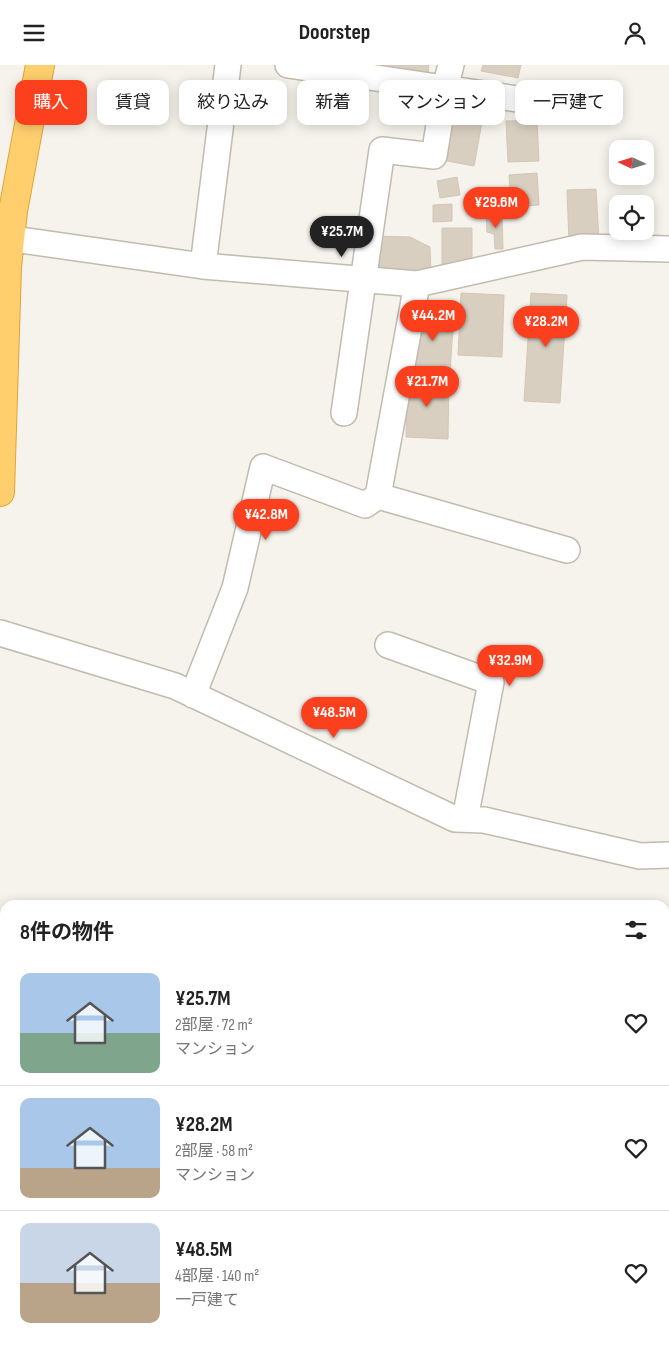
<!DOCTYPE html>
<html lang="ja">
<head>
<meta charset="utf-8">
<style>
	:root { --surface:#fff; --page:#f2f2f2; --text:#222; --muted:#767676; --line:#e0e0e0; --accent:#fc3f1d }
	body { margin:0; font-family:"Sofia Sans Condensed","Noto Sans JP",sans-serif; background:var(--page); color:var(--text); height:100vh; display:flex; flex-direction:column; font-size:19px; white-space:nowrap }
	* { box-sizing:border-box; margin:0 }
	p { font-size:16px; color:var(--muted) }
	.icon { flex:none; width:28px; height:28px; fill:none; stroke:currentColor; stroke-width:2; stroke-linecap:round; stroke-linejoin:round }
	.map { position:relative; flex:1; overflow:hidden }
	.details { position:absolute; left:0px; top:835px; width:670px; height:445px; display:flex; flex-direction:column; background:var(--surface); border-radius:15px 15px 0 0; box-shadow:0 2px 12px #0003 }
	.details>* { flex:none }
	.banner { position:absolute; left:15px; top:15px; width:640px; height:45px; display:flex; gap:10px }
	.needle { width:32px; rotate:274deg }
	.tools { position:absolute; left:609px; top:75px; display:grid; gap:10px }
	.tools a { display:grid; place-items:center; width:45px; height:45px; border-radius:10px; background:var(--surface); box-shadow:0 2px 12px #0003; font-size:25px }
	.price { position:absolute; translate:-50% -42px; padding:0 11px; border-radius:18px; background:var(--accent); color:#fff; font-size:16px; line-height:32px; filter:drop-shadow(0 1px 2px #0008) }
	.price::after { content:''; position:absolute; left:50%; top:30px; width:15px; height:11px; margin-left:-8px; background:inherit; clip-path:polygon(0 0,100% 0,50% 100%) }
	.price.current { background:#222; color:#fff }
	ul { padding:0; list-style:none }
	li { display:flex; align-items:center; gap:15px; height:125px; padding:0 20px }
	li+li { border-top:1px solid var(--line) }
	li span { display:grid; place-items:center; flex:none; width:140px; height:100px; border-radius:10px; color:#555 }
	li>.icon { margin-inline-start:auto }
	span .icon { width:60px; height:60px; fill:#fffc; stroke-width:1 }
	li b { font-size:21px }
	h2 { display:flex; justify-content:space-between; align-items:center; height:60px; padding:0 20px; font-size:21px }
	.tag { padding:0 18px; border-radius:10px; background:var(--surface); box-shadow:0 2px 12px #0003; font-size:18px; line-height:45px }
	.tag.current { background:var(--accent); color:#fff }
	header { display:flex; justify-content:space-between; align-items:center; height:65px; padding:0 20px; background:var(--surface); font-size:22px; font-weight:700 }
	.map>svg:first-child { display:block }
	.building { fill:#d8cfc1; stroke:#d3c7b4 }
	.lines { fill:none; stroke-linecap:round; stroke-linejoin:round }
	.street-casing { stroke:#c2bbae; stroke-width:28 }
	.highway-casing { stroke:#e0a43c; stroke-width:30 }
	.path { stroke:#c4b79f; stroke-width:3; stroke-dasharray:2.5 2.5; stroke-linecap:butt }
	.street { stroke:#fff; stroke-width:25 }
	.highway { stroke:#ffcf6e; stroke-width:28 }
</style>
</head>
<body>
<header><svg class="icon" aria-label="menu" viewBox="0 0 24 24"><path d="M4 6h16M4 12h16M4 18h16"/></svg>Doorstep<svg class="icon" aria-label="person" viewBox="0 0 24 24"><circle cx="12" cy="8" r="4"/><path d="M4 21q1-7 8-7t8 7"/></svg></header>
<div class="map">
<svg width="669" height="1280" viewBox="0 0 669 1280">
	<rect width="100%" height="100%" fill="#f6f3ec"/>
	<path class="building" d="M381 0H429L427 16 380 11Z
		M483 0H521L518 13 481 6Z
		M451 46 483 52 474 101 442 95Z
		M537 55 539 96 508 97 506 56Z
		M537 108 539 140 511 142 509 110Z
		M457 112 460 130 440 133 437 116Z
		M596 124 599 176 569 177 567 125Z
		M452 139V156L433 157V140Z
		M486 149H502L503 184H495L494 169 487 167Z
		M442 163H472V200L442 206Z
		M373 171 410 172 430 182 431 210 372 212Z
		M461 228 504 230 502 292 458 290Z
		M531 228 567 230 560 338 524 336Z
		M417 245 454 248 450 308 413 306Z
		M407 312 449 314 448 374 406 372Z"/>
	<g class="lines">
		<g class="street-casing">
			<path id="street" d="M288 0 531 36
				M0 172 203 201 417 219 582 182 669 184
				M203 201 228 0
				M417 219 378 431 567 485
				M344 348 382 85 434 91 445 23 451 0
				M0 568 175 621 455 754 484 755 640 791 669 790
				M388 580 491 617 465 754
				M193 630 235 523 263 402 365 440 378 431"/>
		</g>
		<g class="highway-casing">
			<path id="highway" d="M0 427 7 202 13 146 40 0"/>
		</g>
		<path class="path" d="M665 976H669
			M0 1174 5 1175"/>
		<use href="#street" class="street"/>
		<use href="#highway" class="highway"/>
	</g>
</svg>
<div class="tools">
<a><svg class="needle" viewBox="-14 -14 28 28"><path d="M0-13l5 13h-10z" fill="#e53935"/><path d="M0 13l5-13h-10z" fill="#767676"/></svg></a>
<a><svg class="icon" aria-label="locate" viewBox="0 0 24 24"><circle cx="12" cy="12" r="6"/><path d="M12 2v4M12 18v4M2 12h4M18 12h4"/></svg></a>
</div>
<b class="price" style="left:496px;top:164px">¥29.6M</b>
<b class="price current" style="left:342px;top:193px">¥25.7M</b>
<b class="price" style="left:433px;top:277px">¥44.2M</b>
<b class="price" style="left:546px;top:283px">¥28.2M</b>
<b class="price" style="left:427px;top:343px">¥21.7M</b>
<b class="price" style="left:266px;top:476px">¥42.8M</b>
<b class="price" style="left:510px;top:622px">¥32.9M</b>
<b class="price" style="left:334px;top:674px">¥48.5M</b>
<div class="banner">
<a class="tag current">購入</a>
<a class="tag">賃貸</a>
<a class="tag">絞り込み</a>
<a class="tag">新着</a>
<a class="tag">マンション</a>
<a class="tag">一戸建て</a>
</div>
<section class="details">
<h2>8件の物件<svg class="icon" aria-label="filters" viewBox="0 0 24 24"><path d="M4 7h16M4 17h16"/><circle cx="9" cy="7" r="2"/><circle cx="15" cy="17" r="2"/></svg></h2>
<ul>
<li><span style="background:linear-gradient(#a9c7e8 60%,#7fa58c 0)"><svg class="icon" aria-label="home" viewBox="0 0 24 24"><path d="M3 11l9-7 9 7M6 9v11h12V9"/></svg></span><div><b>¥25.7M</b><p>2部屋 · 72 m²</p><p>マンション</p></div><svg class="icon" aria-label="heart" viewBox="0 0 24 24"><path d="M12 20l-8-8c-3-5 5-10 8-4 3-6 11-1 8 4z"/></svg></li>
<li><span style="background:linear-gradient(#a9c7e8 70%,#b9a48a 0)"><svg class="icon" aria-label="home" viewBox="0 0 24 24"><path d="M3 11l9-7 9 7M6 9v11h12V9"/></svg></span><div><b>¥28.2M</b><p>2部屋 · 58 m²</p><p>マンション</p></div><svg class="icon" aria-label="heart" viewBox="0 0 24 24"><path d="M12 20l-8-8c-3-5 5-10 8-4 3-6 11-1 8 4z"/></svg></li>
<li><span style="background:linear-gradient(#c9d6e8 60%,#b9a48a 0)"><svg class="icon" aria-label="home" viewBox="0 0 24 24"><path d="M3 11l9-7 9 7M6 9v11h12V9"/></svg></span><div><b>¥48.5M</b><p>4部屋 · 140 m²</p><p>一戸建て</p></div><svg class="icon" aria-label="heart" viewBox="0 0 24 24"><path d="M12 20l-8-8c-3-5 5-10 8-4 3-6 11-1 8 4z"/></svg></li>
</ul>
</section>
</div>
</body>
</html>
